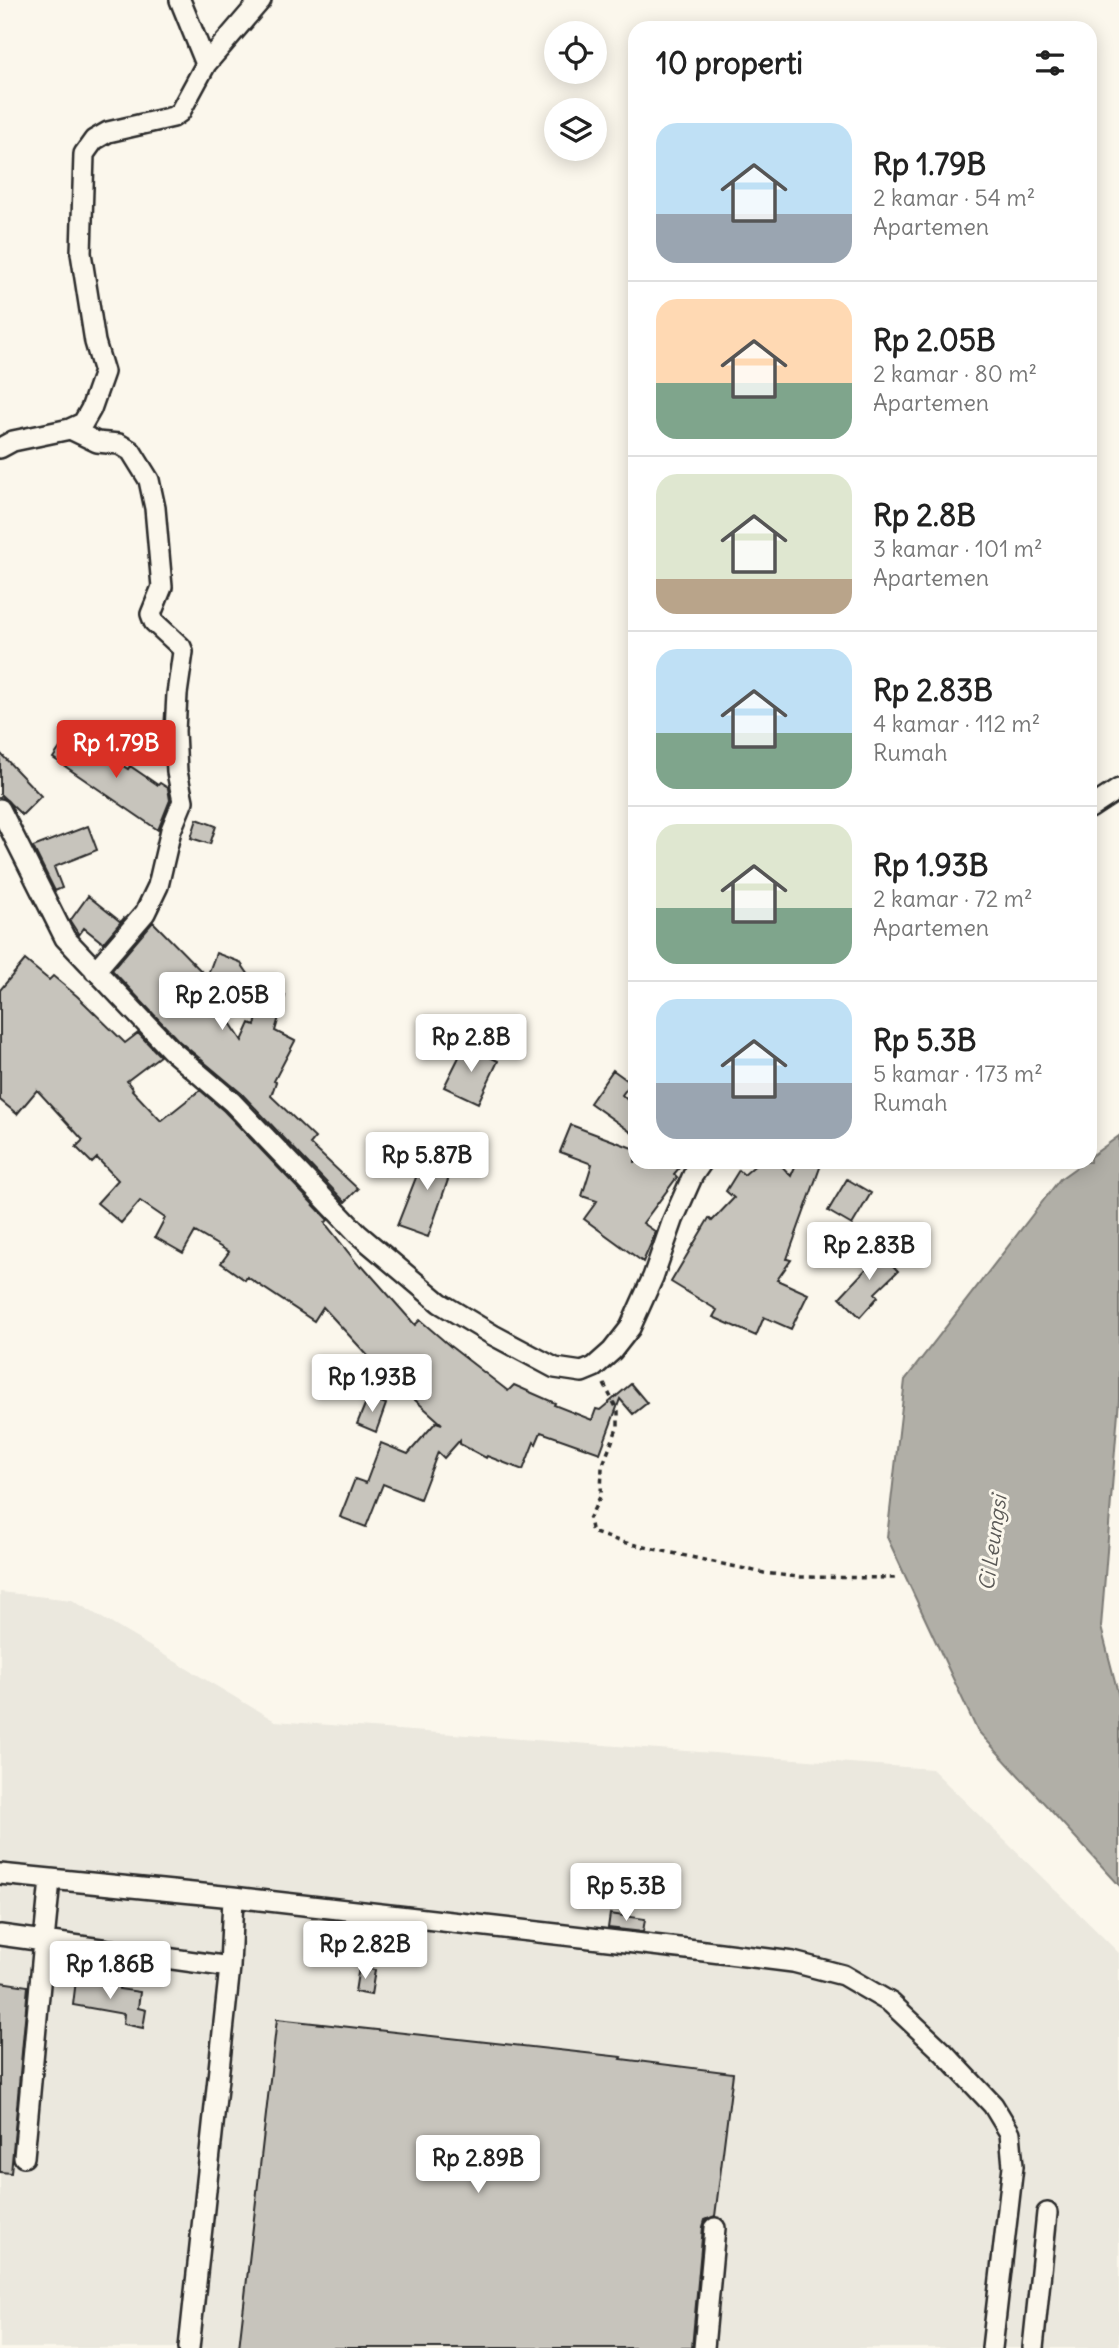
<!DOCTYPE html>
<html lang="id">
<head>
<meta charset="utf-8">
<style>
	:root { --surface:#fff; --page:#f6f6f6; --text:#222; --muted:#767676; --line:#e0e0e0; --accent:#d93025 }
	body { margin:0; font-family:Delius,sans-serif; background:var(--page); color:var(--text); height:100vh; display:flex; flex-direction:column; font-size:26px; white-space:nowrap }
	* { box-sizing:border-box; margin:0 }
	p { font-size:23px; color:var(--muted) }
	.icon { flex:none; width:38px; height:38px; fill:none; stroke:currentColor; stroke-width:2; stroke-linecap:round; stroke-linejoin:round }
	.map { position:relative; flex:1; overflow:hidden }
	.panel { position:absolute; left:628px; top:21px; width:469px; height:1148px; display:flex; flex-direction:column; background:var(--surface); border-radius:21px; box-shadow:0 4px 18px #0003 }
	.panel>* { flex:none }
	.tools { position:absolute; left:544px; top:21px; display:grid; gap:14px }
	.tools a { display:grid; place-items:center; width:63px; height:63px; border-radius:50%; background:var(--surface); box-shadow:0 4px 18px #0003; font-size:35px }
	.price { position:absolute; translate:-50% -60px; padding:0 16px; border-radius:7px; background:#fff; color:#222; font-size:23px; line-height:46px; filter:drop-shadow(0 2px 4px #0008) }
	.price::after { content:''; position:absolute; left:50%; top:42px; width:21px; height:16px; margin-left:-10px; background:inherit; clip-path:polygon(0 0,100% 0,50% 100%) }
	.price.on { background:var(--accent); color:#fff }
	ul { padding:0; list-style:none }
	li { display:flex; align-items:center; gap:21px; height:175px; padding:0 28px }
	li+li { border-top:2px solid var(--line) }
	li span { display:grid; place-items:center; flex:none; width:196px; height:140px; border-radius:21px; color:#555 }
	li>.icon { margin-inline-start:auto }
	span .icon { width:84px; height:84px; fill:#fffc; stroke-width:1 }
	li b { font-size:30px }
	h2 { display:flex; justify-content:space-between; align-items:center; height:84px; padding:0 28px; font-size:30px }
	.map>svg:first-child { display:block }
	.built { fill:#ebe8de }
	.water { fill:#b1afa7; stroke:#7b7a75; stroke-width:2 }
	.building { fill:#c7c4bc; stroke:#2b2b2b; stroke-width:2 }
	.lines { fill:none; stroke-linecap:round; stroke-linejoin:round }
	.minor-casing { stroke:#2b2b2b; stroke-width:24 }
	.path { stroke:#2b2b2b; stroke-width:3.5; stroke-dasharray:5 5; stroke-linecap:butt }
	.minor { stroke:#fbf7ec; stroke-width:19 }
	.labels { text-anchor:middle; stroke-width:6; stroke-linejoin:round; paint-order:stroke }
	.water-label { font-size:21px; font-style:italic; fill:#5a5956; stroke:#fbf7ec }
</style>
</head>
<body>
<div class="map">
<svg width="1119" height="2348" viewBox="0 0 1119 2348">
	<rect width="100%" height="100%" fill="#fbf7ec"/>
	<filter id="ink" filterUnits="userSpaceOnUse"><feTurbulence type="fractalNoise" baseFrequency=".0143" numOctaves="2"/><feDisplacementMap in="SourceGraphic" scale="14" xChannelSelector="R" yChannelSelector="G"/><feConvolveMatrix kernelMatrix="1 2 1 2 8 2 1 2 1" color-interpolation-filters="sRGB"/></filter>
	<g filter="url(#ink)">
		<path class="built" d="M0 1592 72 1600 275 1721 932 1769 1119 1953V2348H0Z"/>
		<path class="water" d="M1119 1136V1399L1101 1627 1119 1697V1885L977 1730 887 1537 905 1380 1060 1179 1084 1162H1090V1157Z"/>
		<path class="building" d="M71 732 128 769 130 766 158 785 160 783 168 788 170 800 158 830 53 758Z
			M0 753 41 796 22 815 0 794Z
			M197 819 216 826 210 844 191 838Z
			M88 826 97 850 54 867 62 888 55 891 33 847Z
			M88 896 121 922 125 917 103 943 84 928 79 935 70 921Z
			M153 922 207 977 216 953 240 962 251 978 212 1005 221 1009 242 1041 250 1023 255 1025 265 990 285 996 275 1031 295 1041 274 1081 276 1082 271 1096 315 1138 310 1144 358 1189 345 1202 241 1093 179 1041 112 970Z
			M25 960 49 980 53 976 77 996 125 1043 138 1033 160 1056 127 1081 133 1089 132 1090 161 1121 200 1090 224 1111 328 1220 325 1223 360 1267 362 1265 415 1325 420 1320 450 1346 508 1391 514 1385 555 1403 554 1405 592 1420 596 1409 600 1410 631 1384 647 1403 633 1414 620 1399 600 1453 541 1432 536 1444 534 1442 523 1470 487 1456 486 1458 460 1444V1440L444 1458 438 1452 420 1499 383 1484 366 1527 340 1517 355 1479 366 1483 381 1443 408 1454 436 1422 442 1424 379 1368 323 1307 314 1321 247 1277 245 1280 221 1263 229 1252 195 1232 183 1253 155 1237 165 1218 140 1201 121 1223 97 1203 118 1180 97 1158 92 1163 76 1147 83 1140 37 1090 17 1114 0 1100V990Z
			M465 1045 498 1061 478 1103 444 1087Z
			M613 1070 631 1083 622 1095 635 1107V1135L590 1103Z
			M571 1125 635 1149V1162H668L680 1167 674 1174 677 1177 643 1223 656 1232 643 1262 584 1219 597 1201 582 1196 592 1164 560 1152Z
			M428 1147 456 1157 428 1237 397 1226Z
			M759 1162H778L791 1176 797 1162H822L787 1259 791 1260 777 1280 808 1294 791 1329 764 1317 756 1336 713 1317 717 1310 671 1282 709 1218 712 1221 734 1198 726 1191 739 1170 744 1175Z
			M847 1179 871 1193 852 1225 828 1211Z
			M875 1247 898 1271 875 1293 878 1297 860 1317 840 1297 869 1266 861 1260Z
			M368 1397 386 1404 376 1432 357 1424Z
			M610 1914 645 1919 643 1932 608 1928Z
			M359 1967 375 1970 371 1995 355 1992Z
			M76 1980 120 1985 119 1989 140 1992 138 2008 146 2010 143 2028 123 2024 124 2014 73 2005Z
			M0 1982 28 1986 11 2173 0 2172Z
			M277 2019 622 2057 621 2059 733 2073 715 2216 705 2220 703 2227 692 2348H239Z"/>
		<g class="lines">
			<g class="minor-casing">
				<path id="minor" d="M206 64 261 0
					M70 429 97 442 119 444 131 451 149 480 155 508 162 587 151 614 154 622 181 647 183 652 177 694 175 731 177 772 183 801 171 830 158 886 145 913 95 971
					M0 448 13 441 70 429 83 423 91 409 104 372 95 342 81 253 84 154 94 140 108 132 173 117 180 112 206 64 180 0
					M1090 808 1119 789
					M0 809 65 938 171 1050 232 1102 358 1234 440 1303 493 1335 555 1368 582 1372 594 1367 612 1351 630 1328 653 1277 673 1220 693 1175 702 1162
					M0 1874 233 1897 696 1950 793 1962 843 1975 891 2003 944 2053 993 2105 1010 2133 1013 2166 992 2348
					M0 1935 44 1941 50 1880
					M24 2157 44 1941 230 1967
					M189 2348 230 1967 233 1897
					M704 2348 715 2228
					M1033 2348 1047 2213"/>
			</g>
			<path class="path" d="M604 1384 618 1411V1426L602 1467 601 1495 589 1519 591 1529 595 1533 622 1542 764 1573 798 1577 895 1578"/>
			<use href="#minor" class="minor"/>
		</g>
	</g>
	<g class="labels">
		<g class="water-label">
			<text transform="translate(993 1543) rotate(-82)" y="7">Ci Leungsi</text>
		</g>
	</g>
</svg>
<div class="tools">
<a><svg class="icon" aria-label="locate" viewBox="0 0 24 24"><circle cx="12" cy="12" r="6"/><path d="M12 2v4M12 18v4M2 12h4M18 12h4"/></svg></a>
<a><svg class="icon" aria-label="layers" viewBox="0 0 24 24"><path d="M12 4l9 5-9 5-9-5zM3 14l9 5 9-5"/></svg></a>
</div>
<b class="price on" style="left:116px;top:780px">Rp 1.79B</b>
<b class="price" style="left:222px;top:1032px">Rp 2.05B</b>
<b class="price" style="left:471px;top:1074px">Rp 2.8B</b>
<b class="price" style="left:427px;top:1192px">Rp 5.87B</b>
<b class="price" style="left:869px;top:1282px">Rp 2.83B</b>
<b class="price" style="left:372px;top:1414px">Rp 1.93B</b>
<b class="price" style="left:626px;top:1923px">Rp 5.3B</b>
<b class="price" style="left:365px;top:1981px">Rp 2.82B</b>
<b class="price" style="left:110px;top:2001px">Rp 1.86B</b>
<b class="price" style="left:478px;top:2195px">Rp 2.89B</b>
<section class="panel">
<h2>10 properti<svg class="icon" aria-label="filters" viewBox="0 0 24 24"><path d="M4 7h16M4 17h16"/><circle cx="9" cy="7" r="2"/><circle cx="15" cy="17" r="2"/></svg></h2>
<ul>
<li><span style="background:linear-gradient(#bfe0f5 65%,#9aa5b1 0)"><svg class="icon" aria-label="home" viewBox="0 0 24 24"><path d="M3 11l9-7 9 7M6 9v11h12V9"/></svg></span><div><b>Rp 1.79B</b><p>2 kamar · 54 m²</p><p>Apartemen</p></div></li>
<li><span style="background:linear-gradient(#ffd9b3 60%,#7fa58c 0)"><svg class="icon" aria-label="home" viewBox="0 0 24 24"><path d="M3 11l9-7 9 7M6 9v11h12V9"/></svg></span><div><b>Rp 2.05B</b><p>2 kamar · 80 m²</p><p>Apartemen</p></div></li>
<li><span style="background:linear-gradient(#dfe7d0 75%,#b9a48a 0)"><svg class="icon" aria-label="home" viewBox="0 0 24 24"><path d="M3 11l9-7 9 7M6 9v11h12V9"/></svg></span><div><b>Rp 2.8B</b><p>3 kamar · 101 m²</p><p>Apartemen</p></div></li>
<li><span style="background:linear-gradient(#bfe0f5 60%,#7fa58c 0)"><svg class="icon" aria-label="home" viewBox="0 0 24 24"><path d="M3 11l9-7 9 7M6 9v11h12V9"/></svg></span><div><b>Rp 2.83B</b><p>4 kamar · 112 m²</p><p>Rumah</p></div></li>
<li><span style="background:linear-gradient(#dfe7d0 60%,#7fa58c 0)"><svg class="icon" aria-label="home" viewBox="0 0 24 24"><path d="M3 11l9-7 9 7M6 9v11h12V9"/></svg></span><div><b>Rp 1.93B</b><p>2 kamar · 72 m²</p><p>Apartemen</p></div></li>
<li><span style="background:linear-gradient(#bfe0f5 60%,#9aa5b1 0)"><svg class="icon" aria-label="home" viewBox="0 0 24 24"><path d="M3 11l9-7 9 7M6 9v11h12V9"/></svg></span><div><b>Rp 5.3B</b><p>5 kamar · 173 m²</p><p>Rumah</p></div></li>
</ul>
</section>
</div>
</body>
</html>
